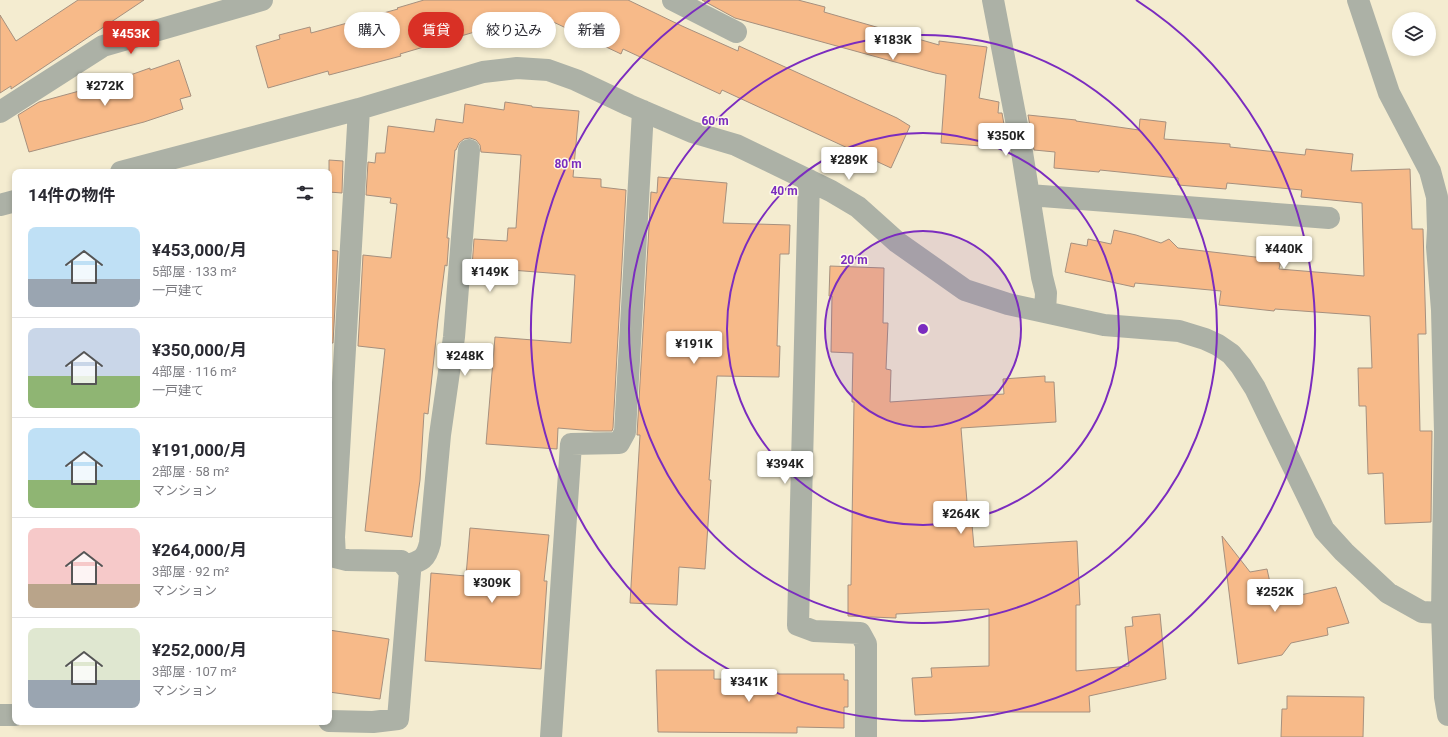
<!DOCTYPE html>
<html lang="ja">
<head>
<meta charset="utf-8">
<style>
	:root { --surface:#fff; --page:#f2f2f3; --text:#2b2b33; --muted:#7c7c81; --line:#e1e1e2; --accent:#d93025 }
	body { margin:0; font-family:Roboto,"Noto Sans JP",sans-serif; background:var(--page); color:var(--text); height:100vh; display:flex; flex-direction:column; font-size:15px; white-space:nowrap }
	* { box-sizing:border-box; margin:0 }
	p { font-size:13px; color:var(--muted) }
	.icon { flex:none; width:22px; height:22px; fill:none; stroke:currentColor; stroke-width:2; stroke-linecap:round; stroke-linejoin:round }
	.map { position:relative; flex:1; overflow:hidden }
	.panel { position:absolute; left:12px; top:169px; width:320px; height:556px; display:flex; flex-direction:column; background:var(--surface); border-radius:8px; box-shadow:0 2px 6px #0003 }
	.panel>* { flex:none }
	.banner { position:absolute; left:344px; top:12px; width:380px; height:36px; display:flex; gap:8px }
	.tools { position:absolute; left:1392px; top:12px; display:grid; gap:8px }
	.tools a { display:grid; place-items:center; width:44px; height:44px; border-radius:50%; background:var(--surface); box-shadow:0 2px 6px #0003; font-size:20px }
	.price { position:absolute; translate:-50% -34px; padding:0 9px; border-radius:4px; background:#fff; color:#222; font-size:13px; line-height:26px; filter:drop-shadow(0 1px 2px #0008) }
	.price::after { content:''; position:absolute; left:50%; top:24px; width:12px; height:9px; margin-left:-6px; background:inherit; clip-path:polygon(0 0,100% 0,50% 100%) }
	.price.active { background:var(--accent); color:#fff }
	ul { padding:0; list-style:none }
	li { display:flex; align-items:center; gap:12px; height:100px; padding:0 16px }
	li+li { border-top:1px solid var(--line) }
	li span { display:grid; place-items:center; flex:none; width:112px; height:80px; border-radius:8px; color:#555 }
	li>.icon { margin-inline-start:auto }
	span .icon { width:48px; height:48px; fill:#fffc; stroke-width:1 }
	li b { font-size:17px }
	h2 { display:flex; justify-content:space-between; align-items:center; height:48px; padding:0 16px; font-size:17px }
	.pill { padding:0 14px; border-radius:18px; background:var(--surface); box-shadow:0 2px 6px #0003; font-size:14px; line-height:36px }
	.pill.active { background:var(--accent); color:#fff }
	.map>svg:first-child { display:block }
	.building { fill:#f7ba89; stroke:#a6907e }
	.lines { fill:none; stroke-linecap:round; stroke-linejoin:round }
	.minor { stroke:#acb1a6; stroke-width:22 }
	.ring { fill:none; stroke:#7b2cbf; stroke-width:2 }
	.centre { fill:#7b2cbf; stroke:#fef9e8; stroke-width:2 }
	.ring-label { font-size:12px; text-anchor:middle; font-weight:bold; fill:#7b2cbf; stroke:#fef9e8; stroke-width:3; stroke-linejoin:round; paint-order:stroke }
</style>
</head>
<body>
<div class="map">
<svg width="1448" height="737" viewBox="0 0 1448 737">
	<rect width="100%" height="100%" fill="#f4ecd0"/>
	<path class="building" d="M78 0H144L11 89V86L0 93V15L16 41Z
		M424 0H628L682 26 738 51 739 46 897 118 910 126 891 168 722 90 720 94 623 49 621 54 547 19 506 28 505 23 400 54 401 56 329 75 328 71 268 88 256 46 280 39 279 35 310 27 311 33 398 9 397 8Z
		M702 0H798L825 7 824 12 939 45V41L987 47 979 98 999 102 998 113H1002L1008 147 995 145V147L941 143 946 75 935 73 735 18Z
		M179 60 191 96 180 99 183 109 144 122 29 152 18 115 39 102 105 84 150 68V70Z
		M505 102 532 106V107L579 111 573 177 601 179V187L626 190 613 428 612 431H594L558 428 557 449 486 444 495 337 571 343 575 275 472 267 474 239 507 241 508 228H516L521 155 481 152 480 145 476 140 470 138 464 139 459 143 456 150H455L447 238H449L447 266 445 265 438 320 428 414 424 413 420 480 412 537 365 531 385 349 358 346 363 255 391 258 397 204 390 203 391 198 366 195 368 162 375 163 376 153H385L388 126 434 132 436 119 463 123 465 104 504 110Z
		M1028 115 1076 120V121L1139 130 1140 119 1166 122 1164 139 1230 144V147L1305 155 1306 149 1353 154 1351 171 1410 169 1412 229H1423L1426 334H1418L1420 431H1432L1431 522 1385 524 1383 473 1368 474 1366 406H1359L1358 368H1372L1370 316 1275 309 1274 311 1219 305 1221 291 1135 283 1134 287 1065 272 1071 243 1087 246 1088 239 1111 244 1114 230 1136 235 1161 243 1169 239 1178 248 1281 260 1279 269 1364 276 1362 203 1301 197 1302 190 1227 183 1226 189 1178 185V178L1100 170 1099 172 1054 168 1055 152 1034 150Z
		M329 160 343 161 342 193 329 192Z
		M658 177 727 183 723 223 790 225 789 254H780L777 346H780L779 377 717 376 709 480H711L705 569 679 567 677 605 630 603 640 435H637L651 192 657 193Z
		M329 250 338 251 333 343H329Z
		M830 266 884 268 883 323H888L886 369 891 370 890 402 1004 394 1003 379 1045 376V382H1054L1056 422 961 428 967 502H970L974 547 1077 541 1080 605H1076V671L1129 666 1125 627 1133 626 1132 617 1160 614 1166 679 1089 696 1090 712H980L915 715 912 678 932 677 931 668 989 666V609L896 614V618L848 616V585H851L854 402H852L853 353 831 352 832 296H829Z
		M470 528 549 535 544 581H547L541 669 425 661 431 573 466 576Z
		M1222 536 1250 572 1267 569 1274 601 1336 587 1349 623 1327 628 1328 635 1291 643 1282 655 1238 664Z
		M329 630 389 639 380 699 329 692Z
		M656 670H714V679L765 680V674H844V680H848V707H844V728L797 727V733L658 732Z
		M1287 696 1364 697 1363 737H1281L1282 709H1287Z"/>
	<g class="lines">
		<path class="minor" d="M673 0 736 32
			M993 0 1021 146 1042 277 1046 293 1045 312
			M1358 0 1389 93 1430 171 1437 197 1438 229 1437 247 1442 310 1445 432 1442 613 1445 697 1448 715
			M0 112 103 46 262 0
			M121 172 359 109 483 72 517 68 548 70 576 80 629 105 692 132 736 145 831 191 858 207 897 242 965 290 1008 304 1104 325 1179 331 1205 339 1218 345 1231 354 1241 366 1255 388 1324 530 1344 552 1388 593 1422 612 1442 613
			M809 180 798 625 814 631 860 633 866 644V737
			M1029 195 1329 218
			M0 205 15 201
			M405 566C421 561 426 560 430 543L440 435 454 337 469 150
			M0 715H15
			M329 721 373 722 398 719 410 572 401 561 347 560 335 557 334 537 359 109
			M551 737 571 444 619 443 625 432 643 111"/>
	</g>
	<circle cx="923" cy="329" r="98" fill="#7b2cbf" fill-opacity=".12"/>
	<g class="ring">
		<circle cx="923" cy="329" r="98"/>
		<circle cx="923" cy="329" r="196"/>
		<circle cx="923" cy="329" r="294"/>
		<path d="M1136 0A392 392 0 1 1 710 0"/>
	</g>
	<circle cx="923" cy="329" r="6" class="centre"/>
	<g class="ring-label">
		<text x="715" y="125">60 m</text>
		<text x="568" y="168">80 m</text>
		<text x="784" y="195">40 m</text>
		<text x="854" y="264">20 m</text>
	</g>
</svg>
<div class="tools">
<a><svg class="icon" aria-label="layers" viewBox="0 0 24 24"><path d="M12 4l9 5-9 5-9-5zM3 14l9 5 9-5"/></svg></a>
</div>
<b class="price active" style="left:131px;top:55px">¥453K</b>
<b class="price" style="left:893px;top:61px">¥183K</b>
<b class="price" style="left:105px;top:107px">¥272K</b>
<b class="price" style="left:1006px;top:157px">¥350K</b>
<b class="price" style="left:849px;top:181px">¥289K</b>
<b class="price" style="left:1284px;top:270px">¥440K</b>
<b class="price" style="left:490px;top:293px">¥149K</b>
<b class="price" style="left:694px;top:365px">¥191K</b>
<b class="price" style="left:465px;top:377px">¥248K</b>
<b class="price" style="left:785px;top:485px">¥394K</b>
<b class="price" style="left:961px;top:535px">¥264K</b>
<b class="price" style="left:492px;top:604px">¥309K</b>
<b class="price" style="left:1275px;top:613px">¥252K</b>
<b class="price" style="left:749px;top:703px">¥341K</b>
<div class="banner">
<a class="pill">購入</a>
<a class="pill active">賃貸</a>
<a class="pill">絞り込み</a>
<a class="pill">新着</a>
</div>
<section class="panel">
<h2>14件の物件<svg class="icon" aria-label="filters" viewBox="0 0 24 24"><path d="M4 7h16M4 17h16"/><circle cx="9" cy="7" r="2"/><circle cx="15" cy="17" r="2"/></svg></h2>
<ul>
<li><span style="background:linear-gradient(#bfe0f5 65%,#9aa5b1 0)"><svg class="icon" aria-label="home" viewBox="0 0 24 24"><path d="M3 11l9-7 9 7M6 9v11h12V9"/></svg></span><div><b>¥453,000/月</b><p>5部屋 · 133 m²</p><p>一戸建て</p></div></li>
<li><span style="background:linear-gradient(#c9d6e8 60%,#8fb573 0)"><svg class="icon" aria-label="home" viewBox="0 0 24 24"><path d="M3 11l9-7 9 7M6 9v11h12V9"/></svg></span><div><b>¥350,000/月</b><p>4部屋 · 116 m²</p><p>一戸建て</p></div></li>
<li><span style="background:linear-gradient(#bfe0f5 65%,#8fb573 0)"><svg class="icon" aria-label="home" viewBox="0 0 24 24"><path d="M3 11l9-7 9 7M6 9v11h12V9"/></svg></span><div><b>¥191,000/月</b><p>2部屋 · 58 m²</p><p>マンション</p></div></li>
<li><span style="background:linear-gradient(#f6c9c9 70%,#b9a48a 0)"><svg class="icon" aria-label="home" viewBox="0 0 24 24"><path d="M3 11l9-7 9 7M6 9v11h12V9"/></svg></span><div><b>¥264,000/月</b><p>3部屋 · 92 m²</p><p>マンション</p></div></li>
<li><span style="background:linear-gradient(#dfe7d0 65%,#9aa5b1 0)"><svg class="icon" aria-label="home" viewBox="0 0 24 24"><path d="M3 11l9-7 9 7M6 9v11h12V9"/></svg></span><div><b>¥252,000/月</b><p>3部屋 · 107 m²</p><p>マンション</p></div></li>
</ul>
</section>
</div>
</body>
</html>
